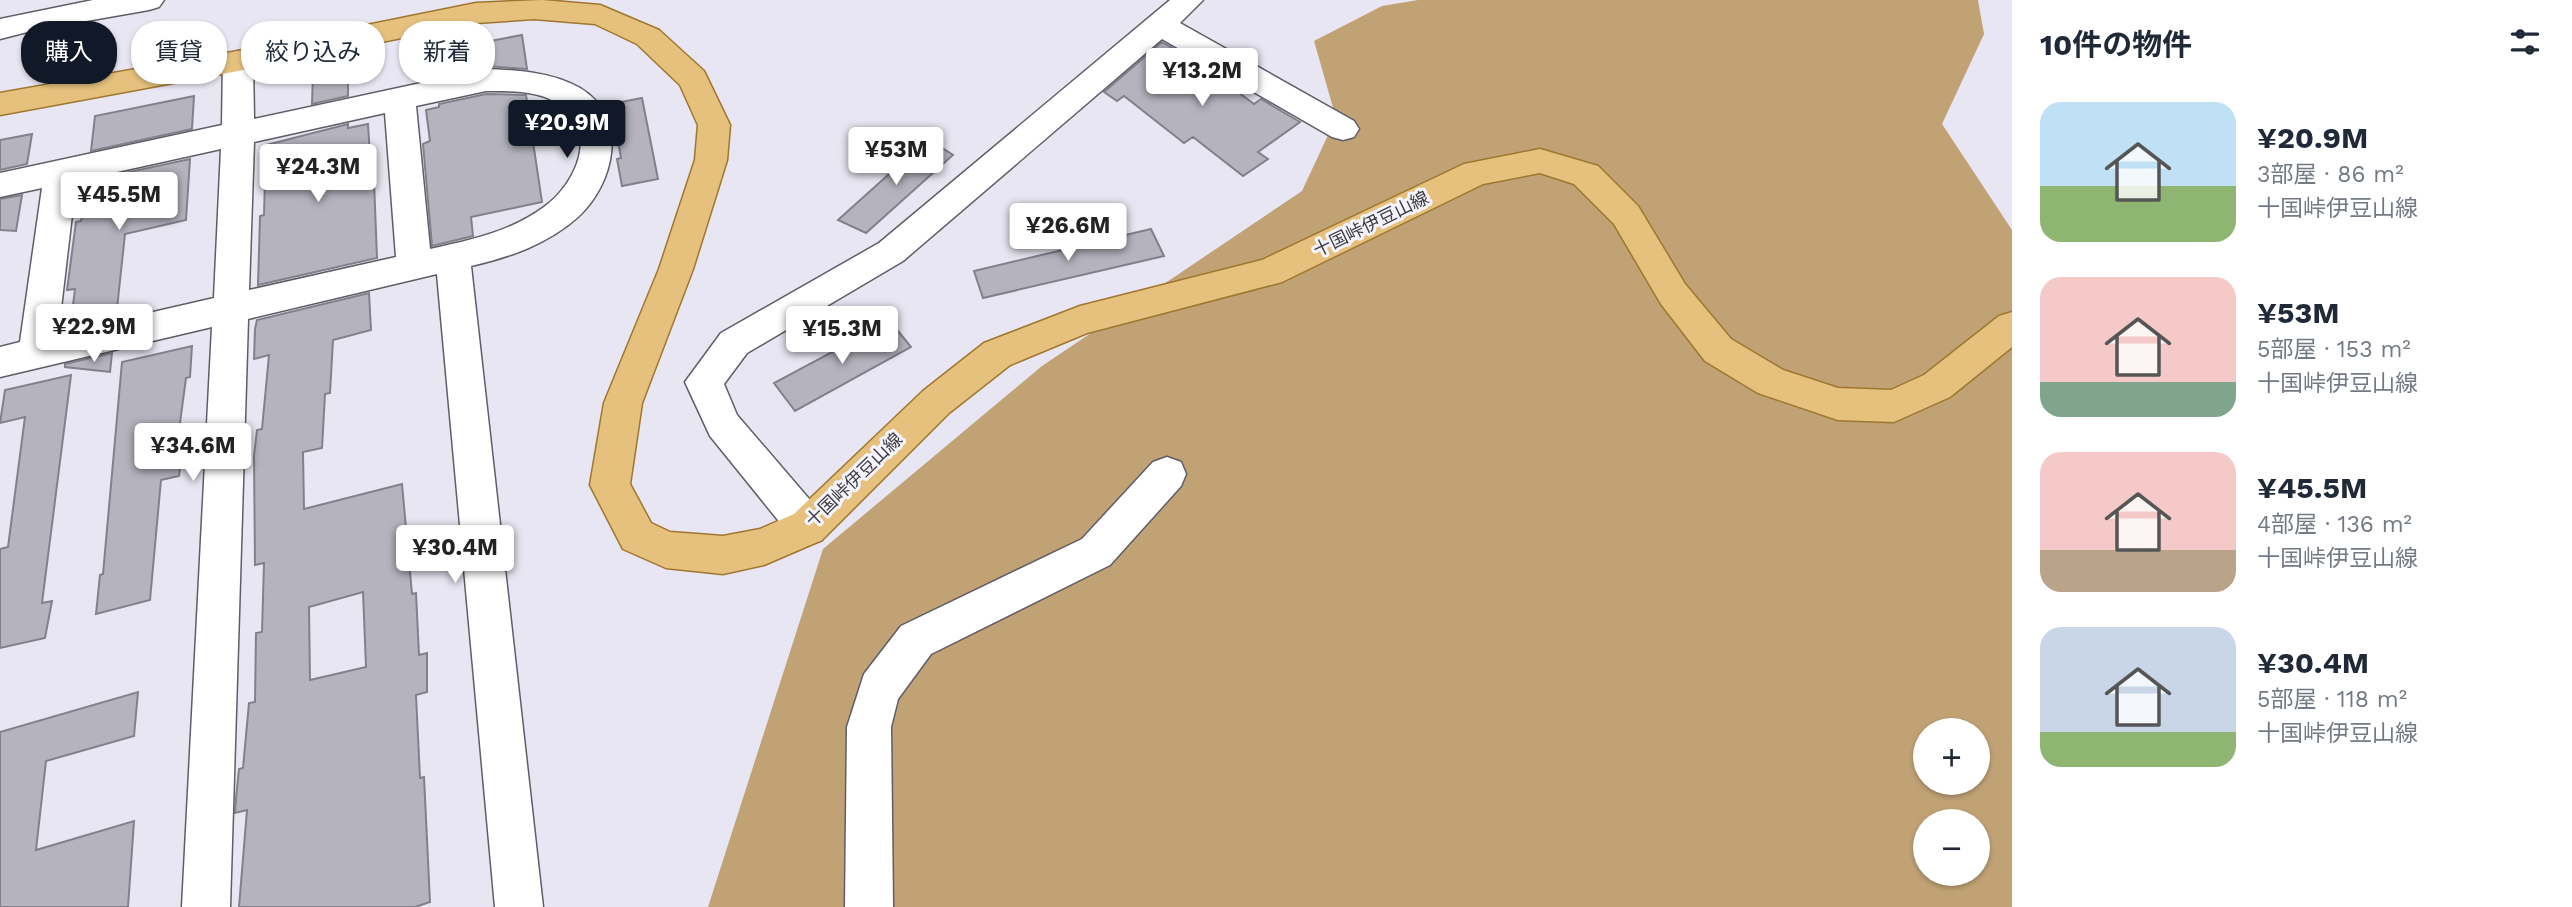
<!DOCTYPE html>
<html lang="ja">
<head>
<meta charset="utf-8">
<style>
	:root { --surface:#fff; --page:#f6f6f7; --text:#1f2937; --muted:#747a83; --accent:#111827 }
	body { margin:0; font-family:"Work Sans","Noto Sans JP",sans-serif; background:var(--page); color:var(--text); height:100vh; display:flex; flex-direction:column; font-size:26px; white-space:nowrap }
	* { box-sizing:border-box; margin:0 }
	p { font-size:23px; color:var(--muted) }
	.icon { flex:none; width:38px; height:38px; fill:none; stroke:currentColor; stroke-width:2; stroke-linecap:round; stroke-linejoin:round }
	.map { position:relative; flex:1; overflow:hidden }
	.panel { display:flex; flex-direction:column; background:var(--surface); width:560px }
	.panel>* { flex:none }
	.banner { position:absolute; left:21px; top:21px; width:665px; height:63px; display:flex; gap:14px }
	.controls { position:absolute; left:1913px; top:718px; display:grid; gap:14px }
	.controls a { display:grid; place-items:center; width:77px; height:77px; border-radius:50%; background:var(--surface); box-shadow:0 2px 5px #0004; font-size:35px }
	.price { position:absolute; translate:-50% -60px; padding:0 16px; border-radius:7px; background:#fff; color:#222; font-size:23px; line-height:46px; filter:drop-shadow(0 2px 4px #0008) }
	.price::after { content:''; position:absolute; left:50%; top:42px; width:21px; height:16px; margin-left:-10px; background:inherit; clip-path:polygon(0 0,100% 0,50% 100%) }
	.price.current { background:var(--accent); color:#fff }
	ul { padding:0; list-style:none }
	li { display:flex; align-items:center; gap:21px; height:175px; padding:0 28px }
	li span { display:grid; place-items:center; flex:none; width:196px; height:140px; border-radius:21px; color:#555 }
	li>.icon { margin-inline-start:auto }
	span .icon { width:84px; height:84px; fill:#fffc; stroke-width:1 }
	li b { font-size:30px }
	h2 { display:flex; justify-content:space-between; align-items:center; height:84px; padding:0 28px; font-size:30px }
	.tag { padding:0 24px; border-radius:28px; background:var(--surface); box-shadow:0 2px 5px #0004; font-size:24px; line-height:63px }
	.tag.current { background:var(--accent); color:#fff }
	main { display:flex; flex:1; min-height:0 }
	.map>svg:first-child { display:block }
	.forest { fill:#c0a275; fill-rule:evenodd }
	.building { fill:#b5b3be; stroke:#82818b; stroke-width:2; fill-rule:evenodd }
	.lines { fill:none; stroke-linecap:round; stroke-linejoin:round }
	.minor-casing { stroke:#5f5d67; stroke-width:3 }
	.major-casing { stroke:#9f772f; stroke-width:3 }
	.minor { fill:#fff; fill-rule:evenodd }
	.major { fill:#e5c17d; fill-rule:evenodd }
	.labels { text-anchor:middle; stroke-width:6; stroke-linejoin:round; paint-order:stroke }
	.street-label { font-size:18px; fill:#3c3b40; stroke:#f5f4fd }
</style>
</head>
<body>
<main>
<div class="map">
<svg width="2012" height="907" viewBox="0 0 2012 907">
	<rect width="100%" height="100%" fill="#e8e6f2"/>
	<path class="forest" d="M1418 0H1978L1984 34 1942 124 2012 230V907H708L823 549 1042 366 1302 191 1336 118 1314 41 1382 6ZM1925 730H1978V782H1925ZM1925 821H1978V873H1925Z"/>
	<path class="building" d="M468 27 469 45 522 35 527 69 485 66 437 77 435 34Z
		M1162 42 1202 65 1254 104 1261 99 1300 122 1258 152 1268 159 1243 176 1193 137 1184 143 1124 96 1117 101 1104 92Z
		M348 66V96L312 104 313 72Z
		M486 94 526 95 542 202 471 217 473 236 432 246 423 144 430 141 426 110 439 107V104Z
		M194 96 192 129 91 151 95 116Z
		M642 98 658 179 622 186 617 159 621 158 611 104Z
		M348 124V128L368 124 370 156 373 155 377 258 258 285 260 216 264 215 266 145Z
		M32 134 27 164 0 170V140Z
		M928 139 953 155 866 233 838 220Z
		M190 159 186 220 125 234 116 318 70 329 75 289 67 290 76 222 81 221 87 181Z
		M22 195 16 231 0 230V199Z
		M1151 229 1164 256 983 298 974 271Z
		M369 293 371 330 333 340 330 393 325 394 322 448 303 452 304 509 402 484 412 594 416 593 419 655 427 653V692L416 695 420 778 424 777 430 902 415 907H239L247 810 235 813 236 798 239 769 243 768 249 703 255 702 256 633 262 632 264 563 255 565 254 456 257 430 262 429 269 355 254 359 255 329 257 320ZM363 592 366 667 310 680 309 607Z
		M890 321 911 347 795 411 774 383Z
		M192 346 190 377 186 378 177 445 183 444 179 476 161 480 150 600 96 614 100 575 103 574 122 362Z
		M112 353 110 372 65 367V364Z
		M71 375 42 603 52 601 45 638 0 648V549L8 547 25 417 0 423 5 390Z
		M138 692 134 736 46 761 36 850 134 821 128 907H0V732Z"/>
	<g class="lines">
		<g class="minor-casing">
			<path id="minor" d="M93 0H164L159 7 149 10 35 30 0 39V19Z
				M1170 0H1203L1180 23 1354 121 1359 129 1354 137 1343 140 1332 137 1162 39 903 261 747 353 724 384 737 415 822 514 828 527 822 540 808 545 794 540 710 436 685 382 721 333 879 243Z
				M238 51 249 54 253 61 254 119 486 69C517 70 552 72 580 88 630 118 614 184 578 217 548 244 510 257 471 266L543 907H495L437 274 248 319 230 907H182L212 327 0 377V347L20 342 42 188 0 197V173L222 125 223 61 227 54ZM486 91C510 91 538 90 559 104 600 131 576 184 544 207 510 232 471 240 430 249L416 106ZM385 113 396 257 249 290 254 142ZM221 149 214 298 58 334 76 181Z
				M1167 457 1181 462 1186 474 1181 486 1110 565 931 654 898 699 891 727 893 907H845L847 727 864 674 901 626 1082 539 1153 462Z"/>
		</g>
		<g class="major-casing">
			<path id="major" d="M542 0 600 5 659 30 704 71 730 125 727 160 693 269 642 403 630 484 651 523 670 532 723 536 760 529 794 514 923 391 984 343 1080 306 1262 260 1464 164 1540 149 1598 166 1638 206 1685 284 1731 339 1783 370 1838 388 1891 390 1924 375 1999 316 2012 312V347L1950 397 1894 422 1838 420 1758 393 1705 361 1661 304 1614 224 1574 184 1540 173 1483 184 1282 282 1087 333 1010 365 949 413 822 540 764 565 723 574 666 568 623 549 590 485 604 403 659 269 695 160 698 125 680 85 637 44 595 24 534 19 476 23 238 71 0 115V93L238 51 476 3Z"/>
		</g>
		<use href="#minor" class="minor"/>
		<use href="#major" class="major"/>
	</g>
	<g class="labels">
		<g class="street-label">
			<text transform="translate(1371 224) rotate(-26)" y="6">十国峠伊豆山線</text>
			<text transform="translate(854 480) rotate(-44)" y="6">十国峠伊豆山線</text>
		</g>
	</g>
</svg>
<div class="controls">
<a>+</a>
<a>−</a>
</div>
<b class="price" style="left:1202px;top:108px">¥13.2M</b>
<b class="price current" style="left:567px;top:160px">¥20.9M</b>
<b class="price" style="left:896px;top:187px">¥53M</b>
<b class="price" style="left:318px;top:204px">¥24.3M</b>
<b class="price" style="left:119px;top:232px">¥45.5M</b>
<b class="price" style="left:1068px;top:263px">¥26.6M</b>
<b class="price" style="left:94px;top:364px">¥22.9M</b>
<b class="price" style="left:842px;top:366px">¥15.3M</b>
<b class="price" style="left:193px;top:483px">¥34.6M</b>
<b class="price" style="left:455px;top:585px">¥30.4M</b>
<div class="banner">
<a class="tag current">購入</a>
<a class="tag">賃貸</a>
<a class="tag">絞り込み</a>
<a class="tag">新着</a>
</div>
</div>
<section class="panel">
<h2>10件の物件<svg class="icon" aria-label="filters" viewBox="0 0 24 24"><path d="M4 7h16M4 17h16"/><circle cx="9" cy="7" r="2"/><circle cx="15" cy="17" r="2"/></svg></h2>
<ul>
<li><span style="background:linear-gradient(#bfe0f5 60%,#8fb573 0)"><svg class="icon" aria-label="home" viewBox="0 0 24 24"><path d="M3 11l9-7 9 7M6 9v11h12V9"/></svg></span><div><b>¥20.9M</b><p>3部屋 · 86 m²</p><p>十国峠伊豆山線</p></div></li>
<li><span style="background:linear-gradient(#f6c9c9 75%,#7fa58c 0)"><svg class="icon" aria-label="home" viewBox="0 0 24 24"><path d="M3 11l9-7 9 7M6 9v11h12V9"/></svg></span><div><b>¥53M</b><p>5部屋 · 153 m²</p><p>十国峠伊豆山線</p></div></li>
<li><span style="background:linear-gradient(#f6c9c9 70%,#b9a48a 0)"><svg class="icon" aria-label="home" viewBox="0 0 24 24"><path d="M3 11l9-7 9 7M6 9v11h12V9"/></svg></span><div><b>¥45.5M</b><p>4部屋 · 136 m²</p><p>十国峠伊豆山線</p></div></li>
<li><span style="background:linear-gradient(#c9d6e8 75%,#8fb573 0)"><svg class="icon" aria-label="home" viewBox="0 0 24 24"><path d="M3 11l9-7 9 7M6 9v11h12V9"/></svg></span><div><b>¥30.4M</b><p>5部屋 · 118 m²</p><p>十国峠伊豆山線</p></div></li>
</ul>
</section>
</main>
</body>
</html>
